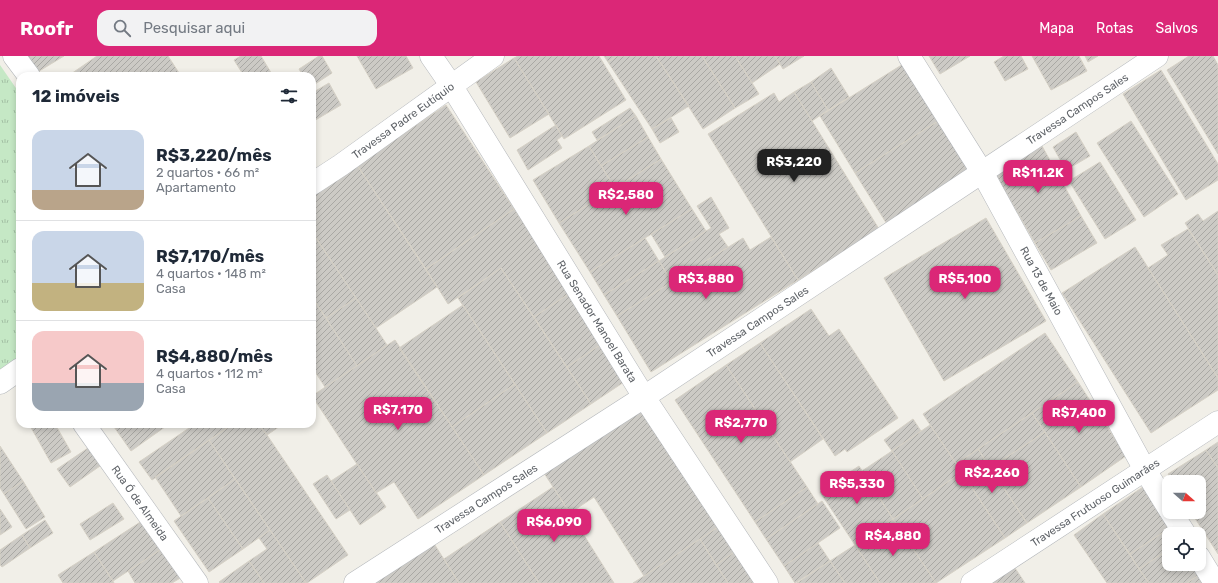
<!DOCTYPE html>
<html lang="pt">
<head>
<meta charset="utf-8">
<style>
	:root { --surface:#fff; --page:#f2f2f3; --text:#1f2937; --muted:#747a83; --line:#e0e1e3; --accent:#db2777 }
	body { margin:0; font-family:Rubik,sans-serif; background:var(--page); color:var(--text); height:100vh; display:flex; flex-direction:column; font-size:15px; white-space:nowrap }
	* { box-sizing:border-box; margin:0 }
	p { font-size:13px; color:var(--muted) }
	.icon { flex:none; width:22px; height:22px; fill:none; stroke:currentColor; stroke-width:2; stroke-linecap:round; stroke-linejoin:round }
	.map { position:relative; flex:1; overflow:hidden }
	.side { position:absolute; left:16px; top:16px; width:300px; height:356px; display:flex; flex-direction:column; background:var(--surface); border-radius:12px; box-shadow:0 2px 6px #0003 }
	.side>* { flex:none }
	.needle { width:26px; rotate:111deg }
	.tools { position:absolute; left:1162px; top:419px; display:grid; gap:8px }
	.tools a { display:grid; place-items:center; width:44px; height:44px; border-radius:8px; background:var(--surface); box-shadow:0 2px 6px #0003; font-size:20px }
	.price { position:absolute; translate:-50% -34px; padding:0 9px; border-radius:8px; background:var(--accent); color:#fff; font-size:13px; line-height:26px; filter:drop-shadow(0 1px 2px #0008) }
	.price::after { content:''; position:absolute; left:50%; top:24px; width:12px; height:9px; margin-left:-6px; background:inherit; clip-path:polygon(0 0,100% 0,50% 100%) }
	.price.on { background:#222; color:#fff }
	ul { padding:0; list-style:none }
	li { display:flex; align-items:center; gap:12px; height:100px; padding:0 16px }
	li+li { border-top:1px solid var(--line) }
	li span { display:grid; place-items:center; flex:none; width:112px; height:80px; border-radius:12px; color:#555 }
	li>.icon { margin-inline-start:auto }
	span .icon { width:48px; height:48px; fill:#fffc; stroke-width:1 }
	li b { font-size:17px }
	h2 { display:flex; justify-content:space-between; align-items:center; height:48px; padding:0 16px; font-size:17px }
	header { display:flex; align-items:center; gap:24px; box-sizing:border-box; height:56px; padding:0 20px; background:var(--accent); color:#fff }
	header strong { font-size:19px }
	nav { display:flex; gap:22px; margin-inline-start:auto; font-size:14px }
	.search { width:280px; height:36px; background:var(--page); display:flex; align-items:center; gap:10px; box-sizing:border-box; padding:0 14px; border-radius:12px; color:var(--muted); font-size:15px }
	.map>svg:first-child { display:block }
	.grass { fill:url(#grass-tufts) }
	.building { fill:url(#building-hatch); stroke:#d6d1c6 }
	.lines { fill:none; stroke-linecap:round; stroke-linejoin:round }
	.minor-casing { stroke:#b5b8bc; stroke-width:23 }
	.minor { stroke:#fff; stroke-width:22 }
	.labels { text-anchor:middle; stroke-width:3; stroke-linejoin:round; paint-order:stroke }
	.street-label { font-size:11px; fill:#5f6368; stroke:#fff }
</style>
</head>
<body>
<header>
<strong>Roofr</strong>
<div class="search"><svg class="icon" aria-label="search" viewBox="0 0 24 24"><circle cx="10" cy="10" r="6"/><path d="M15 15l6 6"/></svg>Pesquisar aqui</div>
<nav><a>Mapa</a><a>Rotas</a><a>Salvos</a></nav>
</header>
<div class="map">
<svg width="1218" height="527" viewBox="0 0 1218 527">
	<defs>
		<pattern id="grass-tufts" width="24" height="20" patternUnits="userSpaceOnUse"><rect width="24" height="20" fill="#c5e8c5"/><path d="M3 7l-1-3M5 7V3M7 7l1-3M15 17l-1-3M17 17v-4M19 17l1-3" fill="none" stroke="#a3c0a4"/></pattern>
		<pattern id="building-hatch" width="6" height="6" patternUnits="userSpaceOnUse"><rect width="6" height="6" fill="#cccac5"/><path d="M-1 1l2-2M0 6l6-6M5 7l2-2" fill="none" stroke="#a9a8a4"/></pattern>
	</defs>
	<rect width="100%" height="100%" fill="#f1efe8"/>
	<path class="grass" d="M0 9 20 38V301L0 314Z"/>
	<path class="building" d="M26 0H64L36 17Z
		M97 0H168L181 20H68Z
		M241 0H261L273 20H244L234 4Z
		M319 0H322L332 17 312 30V20H303L299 13Z
		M357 0H406L413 12 376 33Z
		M518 0H599L626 44 564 83 514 2Z
		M604 0H617L608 6Z
		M617 0H656L689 50 652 73 608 6Z
		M656 0H702L735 52 703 73Z
		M702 0H735L759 38 735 52Z
		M735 0H775L780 8 752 27Z
		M775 0H804L783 13Z
		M929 0H970L940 18Z
		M1004 0H1021L1028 13 1005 25 994 6Z
		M1032 0H1079L1087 15 1051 34Z
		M1085 0H1098L1088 6Z
		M1189 0H1213L1218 9V98L1167 14Z
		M514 2 549 58 510 82 476 26Z
		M908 5 943 62 855 117 820 60Z
		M831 12 849 41 828 54 811 26Z
		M1161 14 1218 108V124L1186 144 1123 38Z
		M811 26 828 54 812 65 794 36Z
		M329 27 341 49 312 66V37Z
		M794 36 879 173 798 224 708 78 774 37 779 46Z
		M446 49 514 153 426 213 357 109Z
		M630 52 636 60 597 84 592 76Z
		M636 60 648 81 601 110 589 90Z
		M671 62 679 76 660 87 652 73Z
		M943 62 977 118 890 173 855 117Z
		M1131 65 1178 138 1144 161 1097 87Z
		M556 69 562 80 557 84 562 92 528 114 517 94Z
		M1076 76 1090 100 1066 114 1053 91Z
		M648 81 661 103 615 132 601 110Z
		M589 90 615 132 559 167 533 124Z
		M1042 90 1081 160 1035 187 995 117Z
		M661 103 692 153 590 216 559 167Z
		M1100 106 1136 164 1105 183 1069 125Z
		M357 109 437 231 376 272 312 176V138Z
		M711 141 729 172 719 178 728 191 672 226 659 205 711 172 697 150Z
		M514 153 570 237 534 261 501 212 448 248 426 213Z
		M692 153 706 175 665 201 651 178Z
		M1218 155V219L1185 167 1198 158 1203 165Z
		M1081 160 1097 187 1051 214 1035 187Z
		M986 162 1046 265 944 325 884 222Z
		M1188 173 1218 219V322L1148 212 1168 199 1161 189Z
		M312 176 356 242 326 262 312 241Z
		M771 181 798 224 651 316 617 260 743 182 750 194Z
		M645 182 659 205 604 239 590 216Z
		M1135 191 1218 322V334L1151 377 1062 237Z
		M659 205 672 226 617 260 604 239Z
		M501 212 591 348 547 377 458 242Z
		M570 237 603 287 567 311 534 261Z
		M312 241 357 310 325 331 312 311Z
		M356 242 387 289 357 310 326 262Z
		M463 249 515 328 452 371 399 292Z
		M811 253 829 280 839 273 898 362 847 396 845 393 835 400 760 287Z
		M1045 277 1078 326 956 408 923 358Z
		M395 284 484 419 418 463 394 426 376 437 312 340Z
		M603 287 627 324 591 348 567 311Z
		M760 287 823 383 790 406 726 309Z
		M726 309 807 431 755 466 675 344Z
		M1078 326 1126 400 1081 431 1032 357Z
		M515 328 547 377 484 419 452 371Z
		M648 348 724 467 644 520 594 441 570 457 544 417Z
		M1032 357 1045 376 990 412 978 393Z
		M913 363 921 375 892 395 884 384Z
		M29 368H55L71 396 51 407Z
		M112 368H169L131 395Z
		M195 368H233L152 424 139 406Z
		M233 368H258L267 379 348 499 307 527H306L209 384Z
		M258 368H283L267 379Z
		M930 369 962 416 923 443 892 395Z
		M1045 376 1081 431 1027 467 990 412Z
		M209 384 235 423 181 460 155 421Z
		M1218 386V412L1206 394Z
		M0 390 23 425 4 438 0 432Z
		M88 392 100 410 70 431 57 413Z
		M978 393 1027 467 1005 482 956 408Z
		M1206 394 1218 412V498L1191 456H1199V426H1173L1168 418Z
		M892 395 923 443 893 463 862 415Z
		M357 408 386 451 360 469 331 425Z
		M859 410 893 463 855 489 820 436Z
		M962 416 1005 482 936 527 893 463Z
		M327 419 350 454 336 463 313 428Z
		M235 423 270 474 243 493 208 442Z
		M23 425 45 461 26 473 4 438Z
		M553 431 570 457 614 527H539L500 466Z
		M807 431 818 448 766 483 755 466Z
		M1143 431 1170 472 1130 498 1103 458Z
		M208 442 243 493 209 516 174 465Z
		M822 445 840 472 784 510 766 483Z
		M113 447 124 463 90 484 80 468Z
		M0 453 12 471 0 479Z
		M1103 458 1139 513 1149 527H1107L1074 479Z
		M145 463 163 492 113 525 94 496Z
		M893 463 936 527H880L855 489Z
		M45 464 53 477 30 492 22 479Z
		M500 466 539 527H459L444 503Z
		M724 467 740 492 716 509 700 483Z
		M1170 472 1174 478H1169V493L1139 513 1130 498Z
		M270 474 306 527H264L249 505 267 493 259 482Z
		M22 479 30 492 2 511 0 509V494Z
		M700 483 728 527H633L644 520Z
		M433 486 459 527H372Z
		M818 487 830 505 795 527 784 510Z
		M855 489 880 527H845L830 505Z
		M163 492 182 521 172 527H135L128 515Z
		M740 492 763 527H728L716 509Z
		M1169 493V508H1194L1200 518 1187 527H1149L1139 513Z
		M94 496 114 527H63L58 519Z
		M249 505 264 527H220L219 526Z
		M830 505 845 527H797Z
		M1015 512 1025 527H989Z
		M1200 518 1206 527H1187Z"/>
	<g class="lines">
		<g class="minor-casing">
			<g id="minor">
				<path d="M14 0 29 20"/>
				<path id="s1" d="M431 0 451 29 644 341 767 527"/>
				<path id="s2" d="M909 0 982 116 1145 414 1169 453"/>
				<path id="s3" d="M312 128 341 109 493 0"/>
				<path d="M0 327 20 313"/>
				<path id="s4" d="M84 368 197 527"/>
				<path d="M1171 456 1185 478"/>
				<path d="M1199 501 1215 527"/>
				<path id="s5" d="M355 527 644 341 1157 0"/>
				<path id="s6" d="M972 527 1218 366"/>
			</g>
		</g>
		<use href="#minor" class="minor"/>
	</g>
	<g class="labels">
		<g class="street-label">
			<text dy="4" stroke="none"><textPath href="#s5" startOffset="864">Travessa Campos Sales</textPath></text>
			<text dy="4" stroke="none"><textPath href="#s3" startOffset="111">Travessa Padre Eutíquio</textPath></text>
			<text dy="4" stroke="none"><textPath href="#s2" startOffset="261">Rua 13 de Maio</textPath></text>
			<text dy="4" stroke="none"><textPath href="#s1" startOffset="313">Rua Senador Manoel Barata</textPath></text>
			<text dy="4" stroke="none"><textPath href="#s5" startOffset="480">Travessa Campos Sales</textPath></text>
			<text dy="4" stroke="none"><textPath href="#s5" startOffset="156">Travessa Campos Sales</textPath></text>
			<text dy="4" stroke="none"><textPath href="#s6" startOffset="147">Travessa Frutuoso Guimarães</textPath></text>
			<text dy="4" stroke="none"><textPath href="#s4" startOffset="97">Rua Ó de Almeida</textPath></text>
		</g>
	</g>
</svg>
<div class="tools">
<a><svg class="needle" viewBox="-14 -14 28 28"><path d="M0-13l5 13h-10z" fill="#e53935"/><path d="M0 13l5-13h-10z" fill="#747a83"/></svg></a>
<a><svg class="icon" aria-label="locate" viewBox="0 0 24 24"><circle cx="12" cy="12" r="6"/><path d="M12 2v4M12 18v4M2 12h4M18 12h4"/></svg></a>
</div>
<b class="price on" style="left:794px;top:127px">R$3,220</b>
<b class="price" style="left:1038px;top:138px">R$11.2K</b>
<b class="price" style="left:626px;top:160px">R$2,580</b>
<b class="price" style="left:706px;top:244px">R$3,880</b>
<b class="price" style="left:965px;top:244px">R$5,100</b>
<b class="price" style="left:398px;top:375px">R$7,170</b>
<b class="price" style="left:1079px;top:378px">R$7,400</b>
<b class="price" style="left:741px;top:388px">R$2,770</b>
<b class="price" style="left:992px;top:438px">R$2,260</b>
<b class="price" style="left:857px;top:449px">R$5,330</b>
<b class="price" style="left:554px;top:487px">R$6,090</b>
<b class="price" style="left:893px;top:501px">R$4,880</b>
<section class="side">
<h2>12 imóveis<svg class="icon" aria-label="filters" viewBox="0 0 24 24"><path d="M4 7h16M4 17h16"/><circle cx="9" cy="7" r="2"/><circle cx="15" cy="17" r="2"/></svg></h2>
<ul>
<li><span style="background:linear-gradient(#c9d6e8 75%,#b9a48a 0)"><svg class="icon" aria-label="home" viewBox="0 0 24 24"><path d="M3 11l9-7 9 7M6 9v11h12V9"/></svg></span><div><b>R$3,220/mês</b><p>2 quartos · 66 m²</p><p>Apartamento</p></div></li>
<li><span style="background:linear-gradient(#c9d6e8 65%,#c2b280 0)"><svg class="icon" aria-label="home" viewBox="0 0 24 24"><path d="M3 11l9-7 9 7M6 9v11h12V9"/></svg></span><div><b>R$7,170/mês</b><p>4 quartos · 148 m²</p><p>Casa</p></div></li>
<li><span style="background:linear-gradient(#f6c9c9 65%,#9aa5b1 0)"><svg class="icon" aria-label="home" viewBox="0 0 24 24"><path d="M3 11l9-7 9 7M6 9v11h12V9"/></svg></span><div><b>R$4,880/mês</b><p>4 quartos · 112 m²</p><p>Casa</p></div></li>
</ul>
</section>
</div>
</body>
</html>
